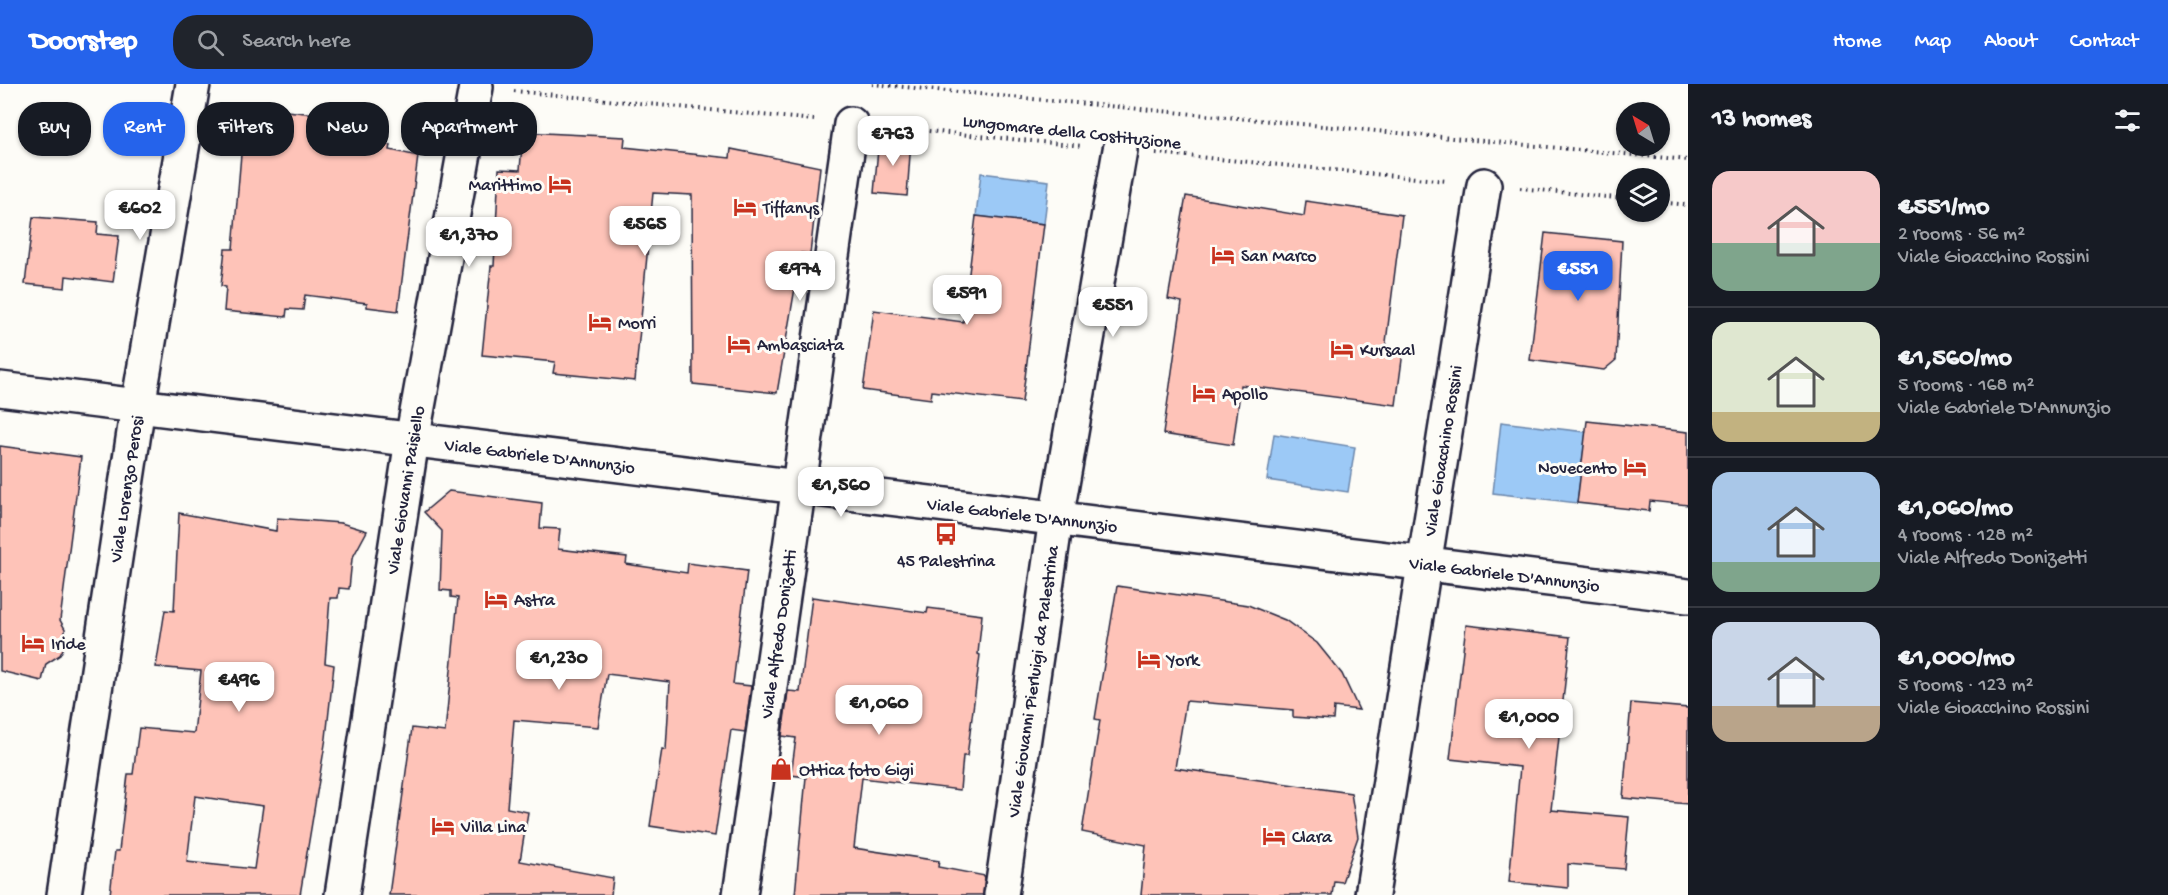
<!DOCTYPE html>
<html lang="en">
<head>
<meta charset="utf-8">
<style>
	:root { --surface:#171b24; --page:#20242c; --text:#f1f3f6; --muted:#9ea1a6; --line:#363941; --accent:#2563eb }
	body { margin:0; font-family:"Gochi Hand",sans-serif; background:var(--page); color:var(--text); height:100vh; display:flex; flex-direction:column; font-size:22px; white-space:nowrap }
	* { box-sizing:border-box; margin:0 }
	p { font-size:20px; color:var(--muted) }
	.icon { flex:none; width:33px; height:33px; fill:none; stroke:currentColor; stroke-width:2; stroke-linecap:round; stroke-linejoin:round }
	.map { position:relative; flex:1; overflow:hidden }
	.details { display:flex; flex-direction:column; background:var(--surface); width:480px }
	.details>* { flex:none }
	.hud { position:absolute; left:18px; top:18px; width:570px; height:54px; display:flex; gap:12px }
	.needle { width:39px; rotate:322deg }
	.buttons { position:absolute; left:1616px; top:18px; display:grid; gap:12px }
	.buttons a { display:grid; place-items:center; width:54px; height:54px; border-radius:50%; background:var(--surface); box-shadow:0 2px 4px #0004; font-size:30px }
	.price { position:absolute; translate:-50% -51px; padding:0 14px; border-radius:12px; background:#fff; color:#222; font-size:20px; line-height:39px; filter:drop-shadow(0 2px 3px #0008) }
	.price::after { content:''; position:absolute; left:50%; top:36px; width:18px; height:14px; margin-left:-9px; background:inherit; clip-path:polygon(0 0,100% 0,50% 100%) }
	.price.on { background:var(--accent); color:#fff }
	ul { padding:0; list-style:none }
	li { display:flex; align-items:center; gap:18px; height:150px; padding:0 24px }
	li+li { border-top:2px solid var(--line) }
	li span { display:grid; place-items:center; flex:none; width:168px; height:120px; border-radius:18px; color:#555 }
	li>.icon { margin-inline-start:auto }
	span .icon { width:72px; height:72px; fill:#fffc; stroke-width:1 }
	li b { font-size:26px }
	h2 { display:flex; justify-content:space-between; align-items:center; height:72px; padding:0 24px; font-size:26px }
	.pill { padding:0 21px; border-radius:24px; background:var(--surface); box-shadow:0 2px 4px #0004; font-size:21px; line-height:54px }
	.pill.on { background:var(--accent); color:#fff }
	header { display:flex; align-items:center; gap:36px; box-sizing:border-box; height:84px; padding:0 30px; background:var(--accent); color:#fff }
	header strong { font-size:28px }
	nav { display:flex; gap:33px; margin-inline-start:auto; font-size:21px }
	.search { width:420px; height:54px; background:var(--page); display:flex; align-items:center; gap:15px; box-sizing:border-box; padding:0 21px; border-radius:24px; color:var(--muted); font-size:22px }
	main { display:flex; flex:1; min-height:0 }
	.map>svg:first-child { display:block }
	.water { fill:#9cc9f6; stroke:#6b86ab; stroke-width:1.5 }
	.building { fill:#fec3b8; stroke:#22223b; stroke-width:1.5; fill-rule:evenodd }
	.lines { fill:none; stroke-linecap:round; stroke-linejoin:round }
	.minor-casing { stroke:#22223b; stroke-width:38 }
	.path { stroke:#22223b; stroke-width:4; stroke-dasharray:1.5 4.5; stroke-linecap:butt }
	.minor { stroke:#fdfcf7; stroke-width:33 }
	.labels { text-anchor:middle; stroke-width:6; stroke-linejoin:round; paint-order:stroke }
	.street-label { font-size:18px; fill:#22223b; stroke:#fdfcf7 }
	.poi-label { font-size:18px; fill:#22223b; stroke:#fdfcf7; text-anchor:start }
</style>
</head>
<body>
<header>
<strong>Doorstep</strong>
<div class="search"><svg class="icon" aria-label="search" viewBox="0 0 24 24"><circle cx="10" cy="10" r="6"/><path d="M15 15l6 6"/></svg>Search here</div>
<nav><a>Home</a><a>Map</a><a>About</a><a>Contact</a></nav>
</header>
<main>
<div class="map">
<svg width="1688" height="811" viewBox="0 0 1688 811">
	<rect width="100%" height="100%" fill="#fdfcf7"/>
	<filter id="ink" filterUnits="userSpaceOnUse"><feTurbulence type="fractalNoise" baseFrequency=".0167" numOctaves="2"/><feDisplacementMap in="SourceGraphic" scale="12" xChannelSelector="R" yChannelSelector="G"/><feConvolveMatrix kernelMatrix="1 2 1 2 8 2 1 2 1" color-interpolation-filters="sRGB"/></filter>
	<g filter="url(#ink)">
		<path class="water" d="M981 89 1049 97 1044 140 976 132Z
			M1501 338 1586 348 1577 419 1493 409Z
			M1274 350 1355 363 1348 408 1267 396Z"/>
		<path class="building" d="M245 23 316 30 314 52 391 61 390 66 418 72 398 227 367 223V219L305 211 303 226 287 225 286 233 224 227 226 203 221 202 225 165H233Z
			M523 48 625 53 624 63 730 74 731 65 820 83 810 170 801 169 777 309 693 300 692 111 653 109 635 297 553 289 555 278 482 271 491 182H494L499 85 520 86Z
			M879 54 911 57 907 112 874 109Z
			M1186 112 1304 132 1306 117 1402 131 1385 266 1403 268 1396 321 1241 301 1233 361 1163 350 1182 218 1168 215Z
			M976 132 1044 140 1022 318 932 307 931 315 863 306 874 226 963 238Z
			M33 133 98 138 97 150 119 152 113 198 66 192 65 204 25 200Z
			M1545 149 1622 157 1616 276 1604 286 1530 276Z
			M1587 337 1688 348V421L1650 417 1649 427 1577 419Z
			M0 362 81 373 60 536 65 545V561L60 571 46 580 42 597 0 587Z
			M449 407 542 419 540 444 560 445 558 465 627 473 626 480 687 489 688 479 747 487 733 600 751 602 745 648 731 646 715 752 650 742 662 665 666 666 670 598 607 590 598 643 514 636 507 724 528 728 520 777 613 794 611 811H389L412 644 445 648 458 514 451 513V507L440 506 442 447 424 428Z
			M179 429 276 447 277 434 341 439 367 447 352 475 349 505 339 504 338 514H330L325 579 334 581 326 654 300 811H110L115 767H119L128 690H133L139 644 194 649 201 587 156 583 165 526 174 527ZM195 712 263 722 254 785 187 778Z
			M1117 502 1248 521 1285 536 1317 559 1342 590 1359 626 1334 623 1333 636 1293 633V626L1186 617 1175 684 1351 709 1358 753 1342 798 1334 797 1332 811H1141L1146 761 1082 748 1100 636 1095 635Z
			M812 513 927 529 928 524 982 531 978 570 980 571 967 672H963L960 706 862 694 854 764 939 777 938 783 985 792 983 811H795L806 693 791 691 796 654 782 652 788 607 800 608Z
			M1466 541 1570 553 1551 726 1629 733 1624 785 1568 780V804L1509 798 1520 683 1450 675Z
			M1631 619 1688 624V720L1623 714Z"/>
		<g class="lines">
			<g class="minor-casing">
				<g id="minor">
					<path id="s1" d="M0 305 1688 512"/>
					<path id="s2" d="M64 811 138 322 193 0"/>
					<path id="s3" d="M342 811 412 356 476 3"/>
					<path id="s4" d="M740 811 851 40"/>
					<path id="s5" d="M1001 811 1056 435 1120 66"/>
					<path id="s6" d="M1372 811 1484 101"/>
				</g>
			</g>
			<path class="path" d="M872 0 1688 76
				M514 7 814 36
				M887 43 1083 62
				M1156 69 1447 97
				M1520 104 1626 115
				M1659 118 1688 121"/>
			<use href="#minor" class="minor"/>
		</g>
	</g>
	<defs>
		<g id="hotel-bare" transform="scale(1.8)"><path d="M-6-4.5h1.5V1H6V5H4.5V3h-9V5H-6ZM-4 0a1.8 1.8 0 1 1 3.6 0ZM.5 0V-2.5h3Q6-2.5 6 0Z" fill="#c8321e" stroke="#fdfcf7" stroke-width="2.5" paint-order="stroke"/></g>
		<g id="bus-bare" transform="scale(1.8)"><path d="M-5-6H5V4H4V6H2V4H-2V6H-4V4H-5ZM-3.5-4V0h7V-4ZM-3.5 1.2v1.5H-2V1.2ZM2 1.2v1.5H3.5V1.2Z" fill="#c8321e" stroke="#fdfcf7" stroke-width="2.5" paint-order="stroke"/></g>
		<g id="shop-bare" transform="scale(1.8)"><path d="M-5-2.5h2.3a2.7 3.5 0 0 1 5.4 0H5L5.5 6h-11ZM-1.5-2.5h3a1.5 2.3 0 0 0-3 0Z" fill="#c8321e" stroke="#fdfcf7" stroke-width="2.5" paint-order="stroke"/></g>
	</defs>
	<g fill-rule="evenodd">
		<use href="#hotel-bare" x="560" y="100"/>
		<use href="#hotel-bare" x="745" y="123"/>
		<use href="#hotel-bare" x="1223" y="171"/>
		<use href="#hotel-bare" x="600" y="238"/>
		<use href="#hotel-bare" x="739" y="260"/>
		<use href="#hotel-bare" x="1342" y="265"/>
		<use href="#hotel-bare" x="1204" y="309"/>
		<use href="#hotel-bare" x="1635" y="383"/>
		<use href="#bus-bare" x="946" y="450"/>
		<use href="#hotel-bare" x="496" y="515"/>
		<use href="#hotel-bare" x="33" y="559"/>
		<use href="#hotel-bare" x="1149" y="575"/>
		<use href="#shop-bare" x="781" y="685"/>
		<use href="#hotel-bare" x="443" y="742"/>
		<use href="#hotel-bare" x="1274" y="752"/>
	</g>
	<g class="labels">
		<g class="street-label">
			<text transform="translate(1072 47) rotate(6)" y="6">Lungomare della Costituzione</text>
			<text dy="6" stroke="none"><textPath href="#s6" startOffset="450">Viale Gioacchino Rossini</textPath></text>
			<text dy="6" stroke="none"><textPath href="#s1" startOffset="544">Viale Gabriele D'Annunzio</textPath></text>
			<text dy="6" stroke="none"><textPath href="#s2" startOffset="411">Viale Lorenzo Perosi</textPath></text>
			<text dy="6" stroke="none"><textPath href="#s3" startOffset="410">Viale Giovanni Paisiello</textPath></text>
			<text dy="6" stroke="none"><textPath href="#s1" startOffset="1030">Viale Gabriele D'Annunzio</textPath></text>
			<text dy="6" stroke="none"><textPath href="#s1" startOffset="1516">Viale Gabriele D'Annunzio</textPath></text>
			<text dy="6" stroke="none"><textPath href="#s4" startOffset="264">Viale Alfredo Donizetti</textPath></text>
			<text dy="6" stroke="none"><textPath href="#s5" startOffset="216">Viale Giovanni Pierluigi da Palestrina</textPath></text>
		</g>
		<g class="poi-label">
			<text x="542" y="106" text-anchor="end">Marittimo</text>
			<text x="763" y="129">Tiffanys</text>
			<text x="1241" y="177">San Marco</text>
			<text x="618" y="244">Morri</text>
			<text x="757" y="266">Ambasciata</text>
			<text x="1360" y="271">Kursaal</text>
			<text x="1222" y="315">Apollo</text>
			<text x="1617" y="389" text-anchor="end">Novecento</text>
			<text x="946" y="482" text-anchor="middle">45 Palestrina</text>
			<text x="514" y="521">Astra</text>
			<text x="51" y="565">Iride</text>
			<text x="1167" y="581">York</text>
			<text x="799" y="691">Ottica foto Gigi</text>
			<text x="461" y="748">Villa Lina</text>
			<text x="1292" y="758">Clara</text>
		</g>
	</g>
</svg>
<div class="buttons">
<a><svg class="needle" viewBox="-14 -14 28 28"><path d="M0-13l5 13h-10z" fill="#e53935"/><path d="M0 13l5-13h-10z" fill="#9ea1a6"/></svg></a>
<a><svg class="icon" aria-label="layers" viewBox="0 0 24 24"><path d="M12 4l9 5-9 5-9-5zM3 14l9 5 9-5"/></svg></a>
</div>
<b class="price" style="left:893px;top:83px">€763</b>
<b class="price" style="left:140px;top:157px">€602</b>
<b class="price" style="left:645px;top:173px">€565</b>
<b class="price" style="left:469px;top:184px">€1,370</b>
<b class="price" style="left:800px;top:218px">€974</b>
<b class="price on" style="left:1578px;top:218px">€551</b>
<b class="price" style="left:967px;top:242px">€591</b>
<b class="price" style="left:1113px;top:254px">€551</b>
<b class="price" style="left:841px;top:434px">€1,560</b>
<b class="price" style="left:559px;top:607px">€1,230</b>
<b class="price" style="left:239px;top:629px">€496</b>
<b class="price" style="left:879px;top:652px">€1,060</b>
<b class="price" style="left:1529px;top:666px">€1,000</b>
<div class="hud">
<a class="pill">Buy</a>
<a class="pill on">Rent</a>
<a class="pill">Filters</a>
<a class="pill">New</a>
<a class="pill">Apartment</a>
</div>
</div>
<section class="details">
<h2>13 homes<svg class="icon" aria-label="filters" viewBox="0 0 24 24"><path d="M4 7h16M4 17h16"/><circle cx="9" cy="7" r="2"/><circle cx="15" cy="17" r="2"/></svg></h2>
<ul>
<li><span style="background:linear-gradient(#f6c9c9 60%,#7fa58c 0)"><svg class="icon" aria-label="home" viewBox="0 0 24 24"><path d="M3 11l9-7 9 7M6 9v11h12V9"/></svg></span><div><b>€551/mo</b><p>2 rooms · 56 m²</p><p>Viale Gioacchino Rossini</p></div></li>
<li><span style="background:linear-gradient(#dfe7d0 75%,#c2b280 0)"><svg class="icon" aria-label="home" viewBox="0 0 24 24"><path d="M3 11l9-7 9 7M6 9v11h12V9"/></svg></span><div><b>€1,560/mo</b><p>5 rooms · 168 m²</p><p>Viale Gabriele D'Annunzio</p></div></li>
<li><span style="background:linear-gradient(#a9c7e8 75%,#7fa58c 0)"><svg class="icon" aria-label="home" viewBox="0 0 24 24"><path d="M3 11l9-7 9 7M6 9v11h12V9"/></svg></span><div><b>€1,060/mo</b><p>4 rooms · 128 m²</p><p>Viale Alfredo Donizetti</p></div></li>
<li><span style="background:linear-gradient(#c9d6e8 70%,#b9a48a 0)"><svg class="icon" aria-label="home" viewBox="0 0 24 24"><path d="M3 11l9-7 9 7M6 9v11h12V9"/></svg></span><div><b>€1,000/mo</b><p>5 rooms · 123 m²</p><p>Viale Gioacchino Rossini</p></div></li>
</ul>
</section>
</main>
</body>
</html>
